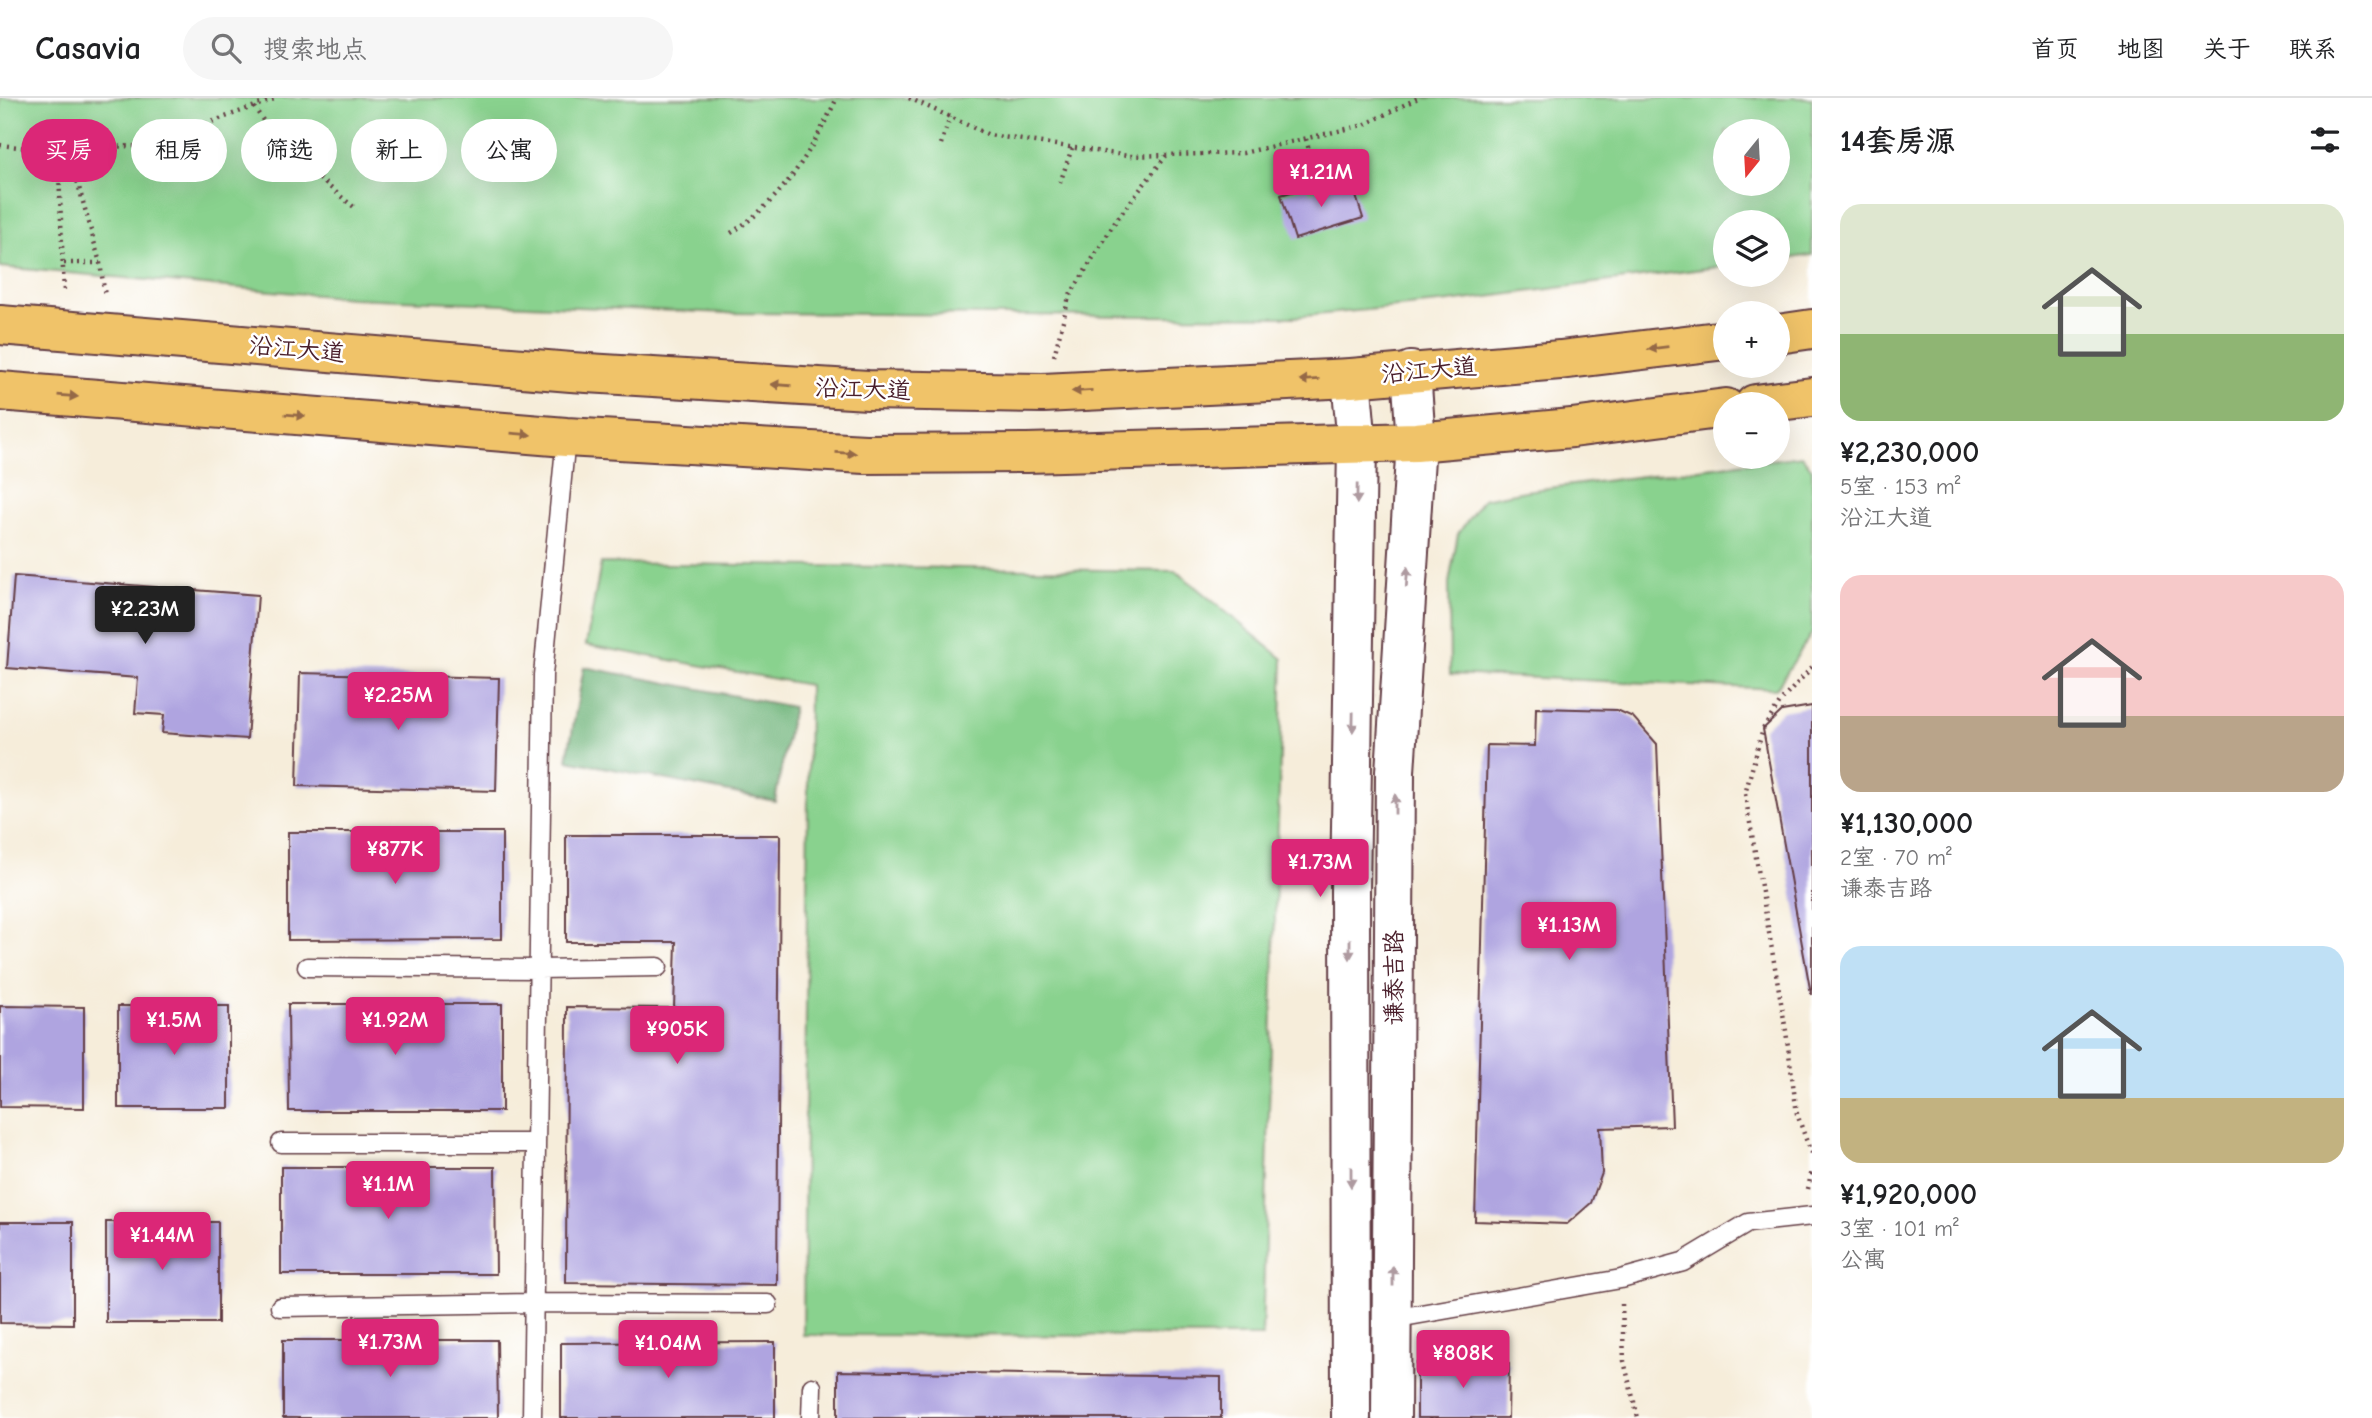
<!DOCTYPE html>
<html lang="zh">
<head>
<meta charset="utf-8">
<style>
	:root { --surface:#fff; --page:#f6f6f6; --text:#202124; --muted:#757577; --line:#e0e0e0; --accent:#db2777 }
	body { margin:0; font-family:"Comic Neue","LXGW WenKai TC",sans-serif; background:var(--page); color:var(--text); height:100vh; display:flex; flex-direction:column; font-size:26px; white-space:nowrap }
	* { box-sizing:border-box; margin:0 }
	p { font-size:23px; color:var(--muted) }
	.icon { flex:none; width:38px; height:38px; fill:none; stroke:currentColor; stroke-width:2; stroke-linecap:round; stroke-linejoin:round }
	.map { position:relative; flex:1; overflow:hidden }
	.panel { display:flex; flex-direction:column; background:var(--surface); width:560px }
	.panel>* { flex:none }
	.guide { position:absolute; left:21px; top:21px; width:665px; height:63px; display:flex; gap:14px }
	.needle { width:46px; rotate:198deg }
	.fabs { position:absolute; left:1713px; top:21px; display:grid; gap:14px }
	.fabs a { display:grid; place-items:center; width:77px; height:77px; border-radius:50%; background:var(--surface); box-shadow:0 7px 28px #0002; font-size:35px }
	.price { position:absolute; translate:-50% -60px; padding:0 16px; border-radius:7px; background:var(--accent); color:#fff; font-size:23px; line-height:46px; filter:drop-shadow(0 2px 4px #0008) }
	.price::after { content:''; position:absolute; left:50%; top:42px; width:21px; height:16px; margin-left:-10px; background:inherit; clip-path:polygon(0 0,100% 0,50% 100%) }
	.price.selected { background:#222; color:#fff }
	ul { padding:0; list-style:none }
	li { display:grid; align-content:center; gap:14px; height:371px; padding:0 28px }
	li span { display:grid; place-items:center; height:217px; border-radius:21px; color:#555 }
	li>.icon { margin-inline-start:auto }
	span .icon { width:126px; height:126px; fill:#fffc; stroke-width:1 }
	li b { font-size:30px }
	h2 { display:flex; justify-content:space-between; align-items:center; height:84px; padding:0 28px; font-size:30px }
	.chip { padding:0 24px; border-radius:32px; background:var(--surface); box-shadow:0 7px 28px #0002; font-size:24px; line-height:63px }
	.chip.selected { background:var(--accent); color:#fff }
	header { display:flex; align-items:center; gap:42px; box-sizing:border-box; height:98px; padding:0 35px; background:var(--surface); border-bottom:2px solid var(--line) }
	header strong { font-size:33px }
	nav { display:flex; gap:38px; margin-inline-start:auto; font-size:24px }
	.search { width:490px; height:63px; background:var(--page); display:flex; align-items:center; gap:18px; box-sizing:border-box; padding:0 24px; border-radius:38px; color:var(--muted); font-size:26px }
	main { display:flex; flex:1; min-height:0 }
	.map>svg:first-child { display:block }
	.green { fill:#89d28e; stroke:#6a785c; stroke-width:2; fill-rule:evenodd }
	.forest { fill:#6eb479; stroke:#5c6a52; stroke-width:2 }
	.building { fill:#afa4e0 }
	.lines { fill:none; stroke-linecap:round; stroke-linejoin:round }
	.service-casing { stroke:#643e45; stroke-width:21 }
	.tertiary-casing { stroke:#643e45; stroke-width:42 }
	.primary-casing { stroke:#643e45; stroke-width:42 }
	.path { stroke:#643e45; stroke-width:4.5; stroke-dasharray:2 5; stroke-linecap:butt }
	.service { stroke:#fff; stroke-width:18 }
	.tertiary { stroke:#fff; stroke-width:38 }
	.primary { stroke:#f0c369; stroke-width:38 }
	.oneway { fill:#956947 }
	.oneway2 { fill:#ae9aa0 }
	.labels { text-anchor:middle; stroke-width:5; stroke-linejoin:round; paint-order:stroke }
	.street-label { font-size:24px; fill:#4a1f2b; stroke:#fff }
</style>
</head>
<body>
<header>
<strong>Casavia</strong>
<div class="search"><svg class="icon" aria-label="search" viewBox="0 0 24 24"><circle cx="10" cy="10" r="6"/><path d="M15 15l6 6"/></svg>搜索地点</div>
<nav><a>首页</a><a>地图</a><a>关于</a><a>联系</a></nav>
</header>
<main>
<div class="map">
<svg width="1812" height="1320" viewBox="0 0 1812 1320">
	<rect width="100%" height="100%" fill="#fff"/>
	<filter id="ink" filterUnits="userSpaceOnUse"><feTurbulence type="fractalNoise" baseFrequency=".0143" numOctaves="2"/><feDisplacementMap in="SourceGraphic" scale="14" xChannelSelector="R" yChannelSelector="G"/><feConvolveMatrix kernelMatrix="1 2 1 2 8 2 1 2 1" color-interpolation-filters="sRGB"/></filter>
	<filter id="wash" filterUnits="userSpaceOnUse"><feTurbulence type="fractalNoise" baseFrequency=".00686" numOctaves="4" result="noise"/><feDisplacementMap in="SourceGraphic" scale="28" xChannelSelector="R" yChannelSelector="G"/><feGaussianBlur stdDeviation="1.57" result="paint"/><feColorMatrix in="noise" values="0 0 0 0 0 0 0 0 0 0 0 0 0 0 0 0 0 1.4 0 .05"/><feComposite in="paint" operator="in"/></filter>
	<g filter="url(#wash)">
		<rect width="100%" height="100%" fill="#f6edda"/>
		<path class="green" d="M0 0H1812V157L1778 162V124H1726L1725 168 1449 204 1294 219 729 215 351 200 0 169ZM1726 33H1778V86H1726Z
			M1802 358 1812 371V535L1776 591 1450 576 1449 485 1458 436 1483 401 1525 393Z
			M601 465 1176 473 1283 561 1262 1238 803 1237 809 587 586 547Z"/>
		<path class="forest" d="M584 569 793 609 775 703 567 662Z"/>
		<g id="blocks">
			<path class="building" d="M1351 82 1363 120 1295 141 1281 97 1308 89 1310 95Z
				M14 478 258 497 247 641 162 635 164 617 135 615 138 580 7 570Z
				M300 575 499 580 496 693 297 688Z
				M1812 608V896H1811L1763 631 1782 613Z
				M1536 610 1617 612 1633 619 1657 646 1672 1028 1600 1030 1602 1075 1591 1105 1567 1126 1475 1123 1487 647 1535 648Z
				M288 734H502V841L288 842Z
				M566 737H780L777 1187 566 1185 567 909 674 910 676 844H566Z
				M288 906H502V1013H289Z
				M0 908 84 909V1010L0 1009Z
				M118 908H229V1010H118Z
				M281 1069H495L496 1176H281Z
				M0 1124H73V1226L0 1225Z
				M106 1124H218V1225H106Z
				M283 1242H497L498 1320H283Z
				M775 1244V1320H561V1245Z
				M1417 1265H1509L1508 1320H1417Z
				M838 1273 1221 1279V1320H838Z"/>
		</g>
	</g>
	<g filter="url(#ink)">
		<use href="#blocks" fill-opacity="0" stroke="#643e45" stroke-width="2"/>
		<g class="lines">
			<g class="service-casing">
				<path id="service" d="M307 869 539 871 658 869
					M281 1045H536
					M280 1209 534 1205 768 1206
					M1392 1221 1621 1181 1683 1164 1748 1125 1812 1118
					M532 1320 543 577 566 339
					M811 1320 812 1289"/>
			</g>
			<g class="tertiary-casing">
				<path id="tertiary" d="M1351 280 1357 347 1350 793 1351 1320
					M1391 1320 1395 674 1416 344 1411 273"/>
			</g>
			<g class="primary-casing">
				<path id="primary" d="M0 227 571 274 868 292 1043 295 1351 280 1560 262 1726 242
					M1778 236 1812 231
					M0 293 566 339 865 356 1027 355 1416 344 1572 330 1726 310
					M1755 306 1812 299"/>
			</g>
			<path class="path" d="M909 0 989 37 1129 58 1243 55 1364 27 1418 0
				M254 9 281 49 355 110
				M1306 41 1320 92
				M941 46 950 19
				M0 47 27 50 146 48 277 0
				M58 50 64 195
				M68 50 100 165 105 198
				M1060 85 1072 50
				M731 135C783 102 811 54 837 0
				M64 165H100
				M1054 258 1069 199 1117 121 1166 58
				M1812 569 1781 603 1763 631 1745 696 1786 933 1797 1016 1812 1058
				M1808 1091 1812 1071
				M1622 1206 1624 1263 1638 1320"/>
			<use href="#service" class="service"/>
			<use href="#tertiary" class="tertiary"/>
			<use href="#primary" class="primary"/>
		</g>
		<defs><path id="oneway-solid" d="M-6-.8H1V-3.2L6.5 0L1 3.2V.8H-6Z" transform="scale(1.75)"/></defs>
		<g class="oneway">
			<use href="#oneway-solid" transform="translate(1658 250) rotate(173)"/>
			<use href="#oneway-solid" transform="translate(1309 282) rotate(177)"/>
			<use href="#oneway-solid" transform="translate(781 287) rotate(-176)"/>
			<use href="#oneway-solid" transform="translate(1082 293) rotate(177)"/>
			<use href="#oneway-solid" transform="translate(68 298) rotate(5)"/>
			<use href="#oneway-solid" transform="translate(295 317) rotate(5)"/>
			<use href="#oneway-solid" transform="translate(521 336) rotate(5)"/>
			<use href="#oneway-solid" transform="translate(846 355) rotate(3)"/>
		</g>
		<g class="oneway2">
			<use href="#oneway-solid" transform="translate(1357 396) rotate(91)"/>
			<use href="#oneway-solid" transform="translate(1407 479) rotate(-86)"/>
			<use href="#oneway-solid" transform="translate(1353 624) rotate(91)"/>
			<use href="#oneway-solid" transform="translate(1395 706) rotate(-90)"/>
			<use href="#oneway-solid" transform="translate(1350 851) rotate(90)"/>
			<use href="#oneway-solid" transform="translate(1351 1079) rotate(90)"/>
			<use href="#oneway-solid" transform="translate(1393 1178) rotate(-90)"/>
		</g>
	</g>
	<g class="labels">
		<g class="street-label">
			<text transform="translate(297 251) rotate(5)" y="8">沿江大道</text>
			<text transform="translate(1429 272) rotate(-5)" y="8">沿江大道</text>
			<text transform="translate(863 291) rotate(2)" y="8">沿江大道</text>
			<text transform="translate(1394 880) rotate(-90)" y="8">谦泰吉路</text>
		</g>
	</g>
</svg>
<div class="fabs">
<a><svg class="needle" viewBox="-14 -14 28 28"><path d="M0-13l5 13h-10z" fill="#e53935"/><path d="M0 13l5-13h-10z" fill="#757577"/></svg></a>
<a><svg class="icon" aria-label="layers" viewBox="0 0 24 24"><path d="M12 4l9 5-9 5-9-5zM3 14l9 5 9-5"/></svg></a>
<a>+</a>
<a>−</a>
</div>
<b class="price" style="left:1321px;top:111px">¥1.21M</b>
<b class="price selected" style="left:145px;top:548px">¥2.23M</b>
<b class="price" style="left:398px;top:634px">¥2.25M</b>
<b class="price" style="left:395px;top:788px">¥877K</b>
<b class="price" style="left:1320px;top:801px">¥1.73M</b>
<b class="price" style="left:1569px;top:864px">¥1.13M</b>
<b class="price" style="left:174px;top:959px">¥1.5M</b>
<b class="price" style="left:395px;top:959px">¥1.92M</b>
<b class="price" style="left:677px;top:968px">¥905K</b>
<b class="price" style="left:388px;top:1123px">¥1.1M</b>
<b class="price" style="left:162px;top:1174px">¥1.44M</b>
<b class="price" style="left:390px;top:1281px">¥1.73M</b>
<b class="price" style="left:668px;top:1282px">¥1.04M</b>
<b class="price" style="left:1463px;top:1292px">¥808K</b>
<div class="guide">
<a class="chip selected">买房</a>
<a class="chip">租房</a>
<a class="chip">筛选</a>
<a class="chip">新上</a>
<a class="chip">公寓</a>
</div>
</div>
<section class="panel">
<h2>14套房源<svg class="icon" aria-label="filters" viewBox="0 0 24 24"><path d="M4 7h16M4 17h16"/><circle cx="9" cy="7" r="2"/><circle cx="15" cy="17" r="2"/></svg></h2>
<ul>
<li><span style="background:linear-gradient(#dfe7d0 60%,#8fb573 0)"><svg class="icon" aria-label="home" viewBox="0 0 24 24"><path d="M3 11l9-7 9 7M6 9v11h12V9"/></svg></span><div><b>¥2,230,000</b><p>5室 · 153 m²</p><p>沿江大道</p></div></li>
<li><span style="background:linear-gradient(#f6c9c9 65%,#b9a48a 0)"><svg class="icon" aria-label="home" viewBox="0 0 24 24"><path d="M3 11l9-7 9 7M6 9v11h12V9"/></svg></span><div><b>¥1,130,000</b><p>2室 · 70 m²</p><p>谦泰吉路</p></div></li>
<li><span style="background:linear-gradient(#bfe0f5 70%,#c2b280 0)"><svg class="icon" aria-label="home" viewBox="0 0 24 24"><path d="M3 11l9-7 9 7M6 9v11h12V9"/></svg></span><div><b>¥1,920,000</b><p>3室 · 101 m²</p><p>公寓</p></div></li>
</ul>
</section>
</main>
</body>
</html>
